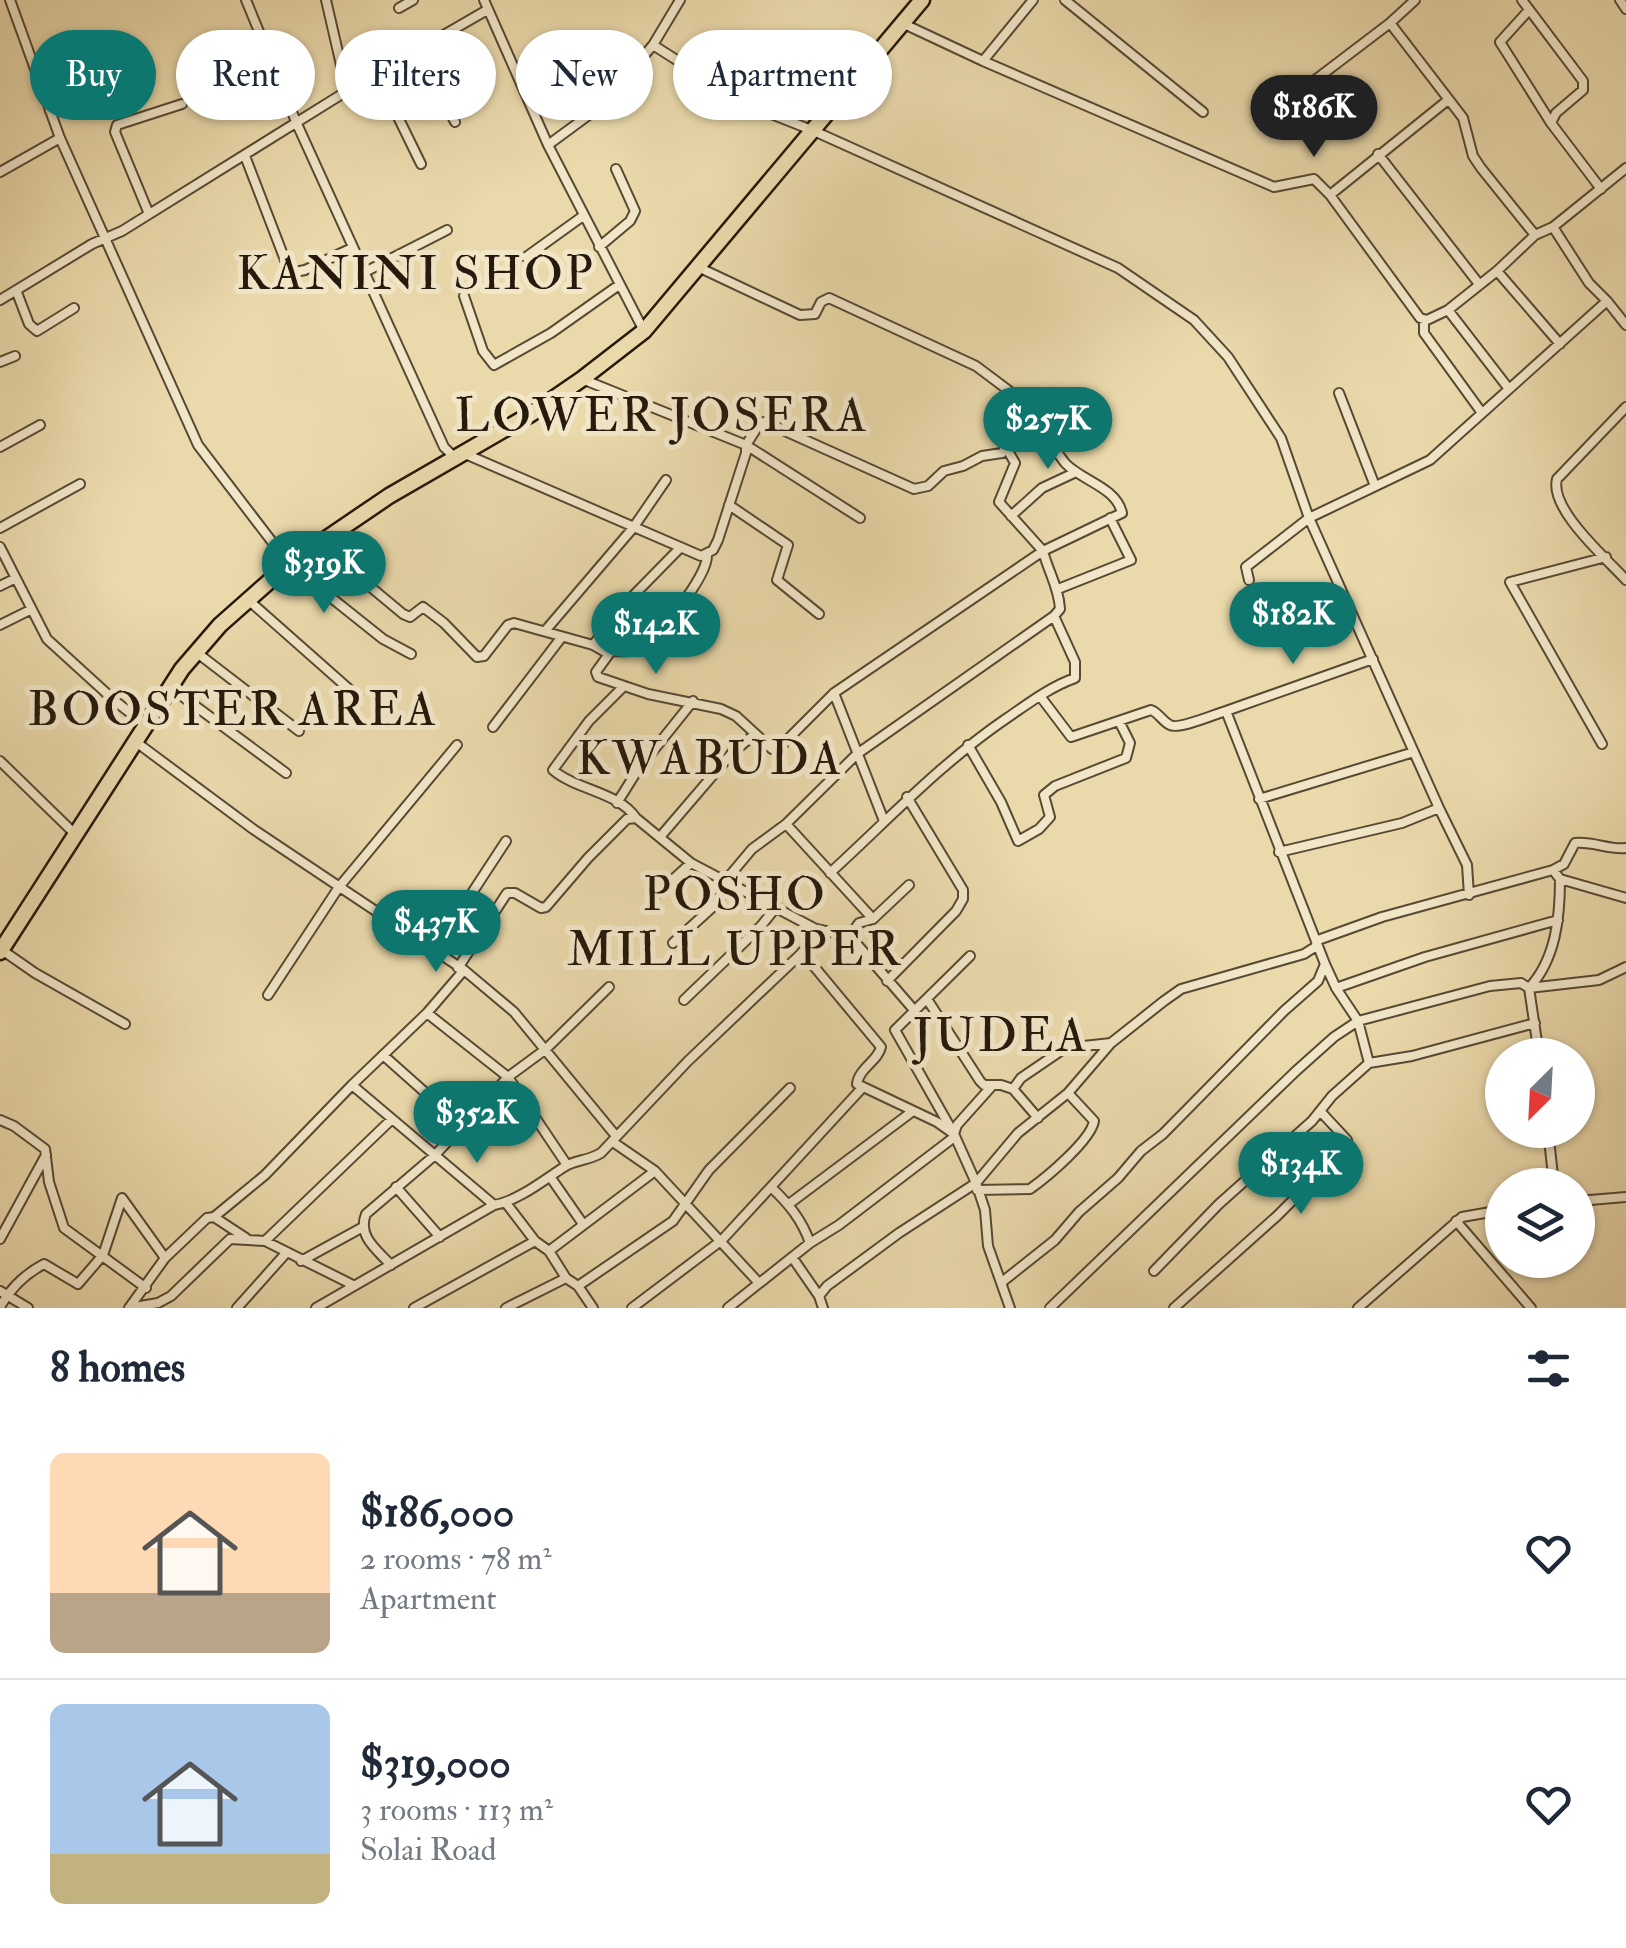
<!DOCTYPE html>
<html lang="en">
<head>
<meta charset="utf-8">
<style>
	:root { --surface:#fff; --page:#f2f2f3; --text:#1f2937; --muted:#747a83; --line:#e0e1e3; --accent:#0f766e }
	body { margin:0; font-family:"IM FELL Double Pica",serif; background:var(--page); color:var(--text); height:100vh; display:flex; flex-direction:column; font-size:38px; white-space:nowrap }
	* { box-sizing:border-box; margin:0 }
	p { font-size:32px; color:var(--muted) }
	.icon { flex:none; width:55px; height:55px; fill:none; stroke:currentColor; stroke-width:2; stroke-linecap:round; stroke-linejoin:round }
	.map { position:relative; height:1308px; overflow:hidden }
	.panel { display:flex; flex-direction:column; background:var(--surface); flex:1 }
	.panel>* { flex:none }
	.top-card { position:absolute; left:30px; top:30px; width:1000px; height:90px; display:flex; gap:20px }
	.needle { width:65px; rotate:204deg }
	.buttons { position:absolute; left:1485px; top:1038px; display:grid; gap:20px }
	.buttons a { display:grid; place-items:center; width:110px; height:110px; border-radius:50%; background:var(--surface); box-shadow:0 2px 8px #0004; font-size:50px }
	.price { position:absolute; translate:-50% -85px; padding:0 22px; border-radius:35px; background:var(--accent); color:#fff; font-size:32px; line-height:65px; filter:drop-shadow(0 2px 5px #0008) }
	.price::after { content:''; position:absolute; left:50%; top:60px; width:30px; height:22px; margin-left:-15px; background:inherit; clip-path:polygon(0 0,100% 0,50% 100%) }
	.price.active { background:#222; color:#fff }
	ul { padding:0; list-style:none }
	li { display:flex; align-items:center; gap:30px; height:250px; padding:0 50px }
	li+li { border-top:2px solid var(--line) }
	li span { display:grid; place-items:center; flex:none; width:280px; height:200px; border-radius:15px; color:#555 }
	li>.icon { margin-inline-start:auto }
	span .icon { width:120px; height:120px; fill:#fffc; stroke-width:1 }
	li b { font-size:42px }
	h2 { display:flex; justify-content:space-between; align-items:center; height:120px; padding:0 50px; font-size:42px }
	.chip { padding:0 35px; border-radius:45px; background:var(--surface); box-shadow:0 2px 8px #0004; font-size:35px; line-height:90px }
	.chip.active { background:var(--accent); color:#fff }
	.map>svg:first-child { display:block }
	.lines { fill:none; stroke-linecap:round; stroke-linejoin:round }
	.minor-casing { stroke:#584933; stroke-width:12 }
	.trunk-casing { stroke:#27190b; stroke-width:19 }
	.minor { stroke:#f1e6c8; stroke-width:8 }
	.trunk { stroke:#ead9ab; stroke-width:14 }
	.labels { text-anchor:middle; stroke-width:10; stroke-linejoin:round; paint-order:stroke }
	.quarter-label { font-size:48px; letter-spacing:2.5px; fill:#27190b; stroke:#f1e6c8 }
</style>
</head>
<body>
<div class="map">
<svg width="1626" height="1308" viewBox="0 0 1626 1308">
	<rect width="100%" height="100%" fill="#ead9ab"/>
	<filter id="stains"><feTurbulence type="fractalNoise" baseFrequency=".002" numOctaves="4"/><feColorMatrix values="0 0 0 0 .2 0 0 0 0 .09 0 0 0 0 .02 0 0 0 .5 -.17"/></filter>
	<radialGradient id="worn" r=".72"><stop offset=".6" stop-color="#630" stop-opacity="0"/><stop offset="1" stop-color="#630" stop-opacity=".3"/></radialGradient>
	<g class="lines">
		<g class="minor-casing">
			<path id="minor" d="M10 0 60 138 198 445 289 564 383 639 411 654
				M246 0 297 124 444 447 454 457
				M326 0 347 91
				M484 0 548 145 644 331
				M1065 0 1203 112
				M1522 0 1583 81V90L1556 113 1551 123 1601 189
				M1620 0 1626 9
				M399 8 413 0
				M1529 10 1500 42 1551 123
				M1390 23 1463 118 1473 156 1481 168 1535 235 1553 227 1626 168
				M904 24 983 61 1274 187 1314 179 1330 195 1420 318 1427 320 1448 310 1509 389
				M653 45 680 0
				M419 50 455 122
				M983 61 1033 0
				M377 74 421 164
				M50 111 135 73
				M1269 115 1390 23 1415 0
				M548 145 601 106 653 45 746 104 814 131 1118 268 1194 320 1228 357 1281 438 1309 518 1439 808 1467 865 1469 895
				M1378 154 1479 284
				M245 156 290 273 305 270 352 248
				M0 172 60 138
				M1330 195 1448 100
				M149 214 115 132 117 125 182 104
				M599 247 630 221 635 211 616 169
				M526 257 583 216
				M1497 271 1560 344
				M363 273 447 230
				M16 290 29 324 37 331 74 308
				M464 296 483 351 494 365 551 333 619 285
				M0 300 92 244 122 231 347 91 487 10
				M1607 301 1626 325
				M1448 310 1497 271 1535 235
				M1424 320V333L1482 413
				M0 362 15 356
				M582 379 746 445 860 518
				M1339 393 1375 486
				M1626 407 1557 479C1549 509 1606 558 1626 580
				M0 447 40 425
				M463 453 701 556 713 550 718 540 746 453V445L760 423 765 422 914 489 928 486 944 471 963 466 982 456 1002 453 1028 412
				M729 505 788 545 777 580 819 614
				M1011 516 1042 488 1074 473
				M0 528 80 484
				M319 544 403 614 410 617 423 607 444 623 477 657 484 656 508 625 514 623 593 645 609 654 596 672 598 677 648 694 721 709 736 716 772 749 782 745 834 693 1043 551 999 502 1015 463 1007 449
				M0 547 47 639 115 701 147 726
				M1249 580 1246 567 1309 518 1430 460 1607 301 1589 283 1553 227
				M0 586 14 579
				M1058 589 1131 560 1110 518
				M246 598 358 697
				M0 625 30 610
				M545 631 633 528 666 480
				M593 645 627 602 680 548
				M608 651C618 651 630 653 639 648 658 637 709 576 707 554
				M196 652 299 731
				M624 686 589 721 553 770C576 790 619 792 636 818
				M171 688 286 773
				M834 693 884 821
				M1040 696 1071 737 1151 710C1159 713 1162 721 1170 725 1179 730 1215 714 1226 711L1325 964 1336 988 1358 1021 1369 1063 1332 1096 1312 1121 1219 1204 1154 1271
				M1226 711 1373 659
				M493 727 561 638
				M136 742 253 829 464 970 514 1012 616 1136
				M1602 744 1510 582 1606 557
				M968 745 1001 802 1018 841 1039 829 1050 817 1044 795 1055 786 1126 758 1130 743 1119 721
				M0 761 76 835
				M1259 799 1414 752
				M617 803 637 771 693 701
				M786 824 873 919
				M660 837 732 753 755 734
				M1279 852 1402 823 1439 808
				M1553 870 1564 864 1575 843C1593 841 1609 850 1626 848
				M830 873C889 819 941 763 1007 718 1029 703 1050 687 1075 678V662L1054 616
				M1560 879 1626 898
				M657 894 691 863
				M850 936 859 923 873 919 909 885
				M673 943 716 904 726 888V880L752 849 786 824 857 754 1054 616 1060 609C1059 588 1048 571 1043 551L1122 513C1116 487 1082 481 1065 463L1016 396 976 366 829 298 821 302 815 314 800 315 698 267
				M2 950 35 973 125 1024
				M434 951 506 841
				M802 952 881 1047C878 1061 859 1068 857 1084L937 1122 954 1134 976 1183 985 1210 988 1246 1010 1308
				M970 956 895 1030 954 1134 957 1125 991 1087
				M458 968 507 893H515L541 908 546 907 588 858 627 819 636 818 691 863 816 929 850 936 914 1010
				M887 981 956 911 963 899V890L907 797
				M1336 988 1425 957 1558 920
				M1529 988 1539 1055
				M268 995 339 887 457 745
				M927 999 980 1081 984 1085H1001L1013 1089 1038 1118
				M684 1000 761 926 777 906
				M427 1013 508 1077 567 1165
				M383 1055 464 1127
				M1369 1063 1412 1056 1535 1023
				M352 1085 427 1013 464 970
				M1013 1089 1021 1078 1065 1048 1111 1043
				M0 1120 14 1126 45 1149 49 1182 64 1228 146 1288
				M1548 1130 1554 1185
				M613 1142 655 1171 759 1283
				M551 1178 583 1224
				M396 1187 440 1237
				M771 1187C789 1204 802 1220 810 1243
				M977 1190 1030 1189C1047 1177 1091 1140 1094 1121L1068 1093
				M1578 1201 1626 1197
				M506 1203 535 1241 549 1251 566 1278 578 1286 593 1308
				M789 1204 913 1111
				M214 1217 265 1175 352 1085 494 1205
				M1456 1221 1531 1308
				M0 1239 46 1155
				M265 1241 392 1119
				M549 1251 655 1171
				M792 1257 819 1296 823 1308
				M301 1261 363 1227
				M391 1265C377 1250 357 1236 366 1214L435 1155 508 1077 546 1049 609 987
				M1002 1282 1055 1240 1079 1212 1118 1178 1141 1151 1163 1134 1284 1011 1318 981 1325 964
				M578 1286 673 1221 709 1170 790 1088
				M0 1291 28 1308
				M819 1296 827 1286 899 1233 976 1183 1018 1133 1068 1093 1111 1043 1164 1001 1181 989 1304 954 1315 947 1318 940 1382 917 1553 870 1560 879C1560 917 1556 959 1529 988
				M0 1307C10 1289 25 1274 44 1264L78 1284 103 1255 122 1198 165 1258
				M129 1308 158 1303 171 1296 230 1239 265 1241 353 1285
				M129 1308 165 1258 207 1218 214 1217 246 1238
				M237 1308 287 1252
				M316 1308 494 1205C518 1201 544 1180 564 1167 574 1160 588 1161 601 1153L688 1061 807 948 816 929
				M414 1308 535 1241
				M506 1308 566 1278
				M632 1308 722 1240 863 1087
				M728 1308 810 1243 839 1225 953 1138
				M1050 1308 1296 1071 1334 1037 1358 1021 1490 986 1521 983 1529 988 1599 980 1626 967
				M1174 1308 1277 1216 1341 1152 1347 1140 1321 1112
				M1358 1308 1462 1217 1502 1210"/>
		</g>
		<g class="trunk-casing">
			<path id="trunk" d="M0 952 182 669 220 625 289 564 389 496 531 414 582 379 644 331 922 0"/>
		</g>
		<use href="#minor" class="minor"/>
		<use href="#trunk" class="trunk"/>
	</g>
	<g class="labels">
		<g class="quarter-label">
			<text x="416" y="289">KANINI SHOP</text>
			<text x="662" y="431">LOWER JOSERA</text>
			<text x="233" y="725">BOOSTER AREA</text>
			<text x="710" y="774">KWABUDA</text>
			<text x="735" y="910">POSHO<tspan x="735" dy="55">MILL UPPER</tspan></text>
			<text x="1001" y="1051">JUDEA</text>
		</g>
	</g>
	<rect width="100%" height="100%" filter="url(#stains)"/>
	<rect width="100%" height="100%" fill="url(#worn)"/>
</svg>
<div class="buttons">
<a><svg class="needle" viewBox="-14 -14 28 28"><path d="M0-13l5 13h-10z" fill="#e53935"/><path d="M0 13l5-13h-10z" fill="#747a83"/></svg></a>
<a><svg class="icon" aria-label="layers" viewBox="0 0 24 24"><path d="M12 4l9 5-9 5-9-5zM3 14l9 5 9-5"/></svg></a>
</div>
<b class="price active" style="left:1314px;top:160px">$186K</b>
<b class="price" style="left:1048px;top:472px">$257K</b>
<b class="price" style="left:324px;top:616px">$319K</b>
<b class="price" style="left:1293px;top:667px">$182K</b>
<b class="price" style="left:656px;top:677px">$142K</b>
<b class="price" style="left:436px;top:975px">$437K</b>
<b class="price" style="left:477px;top:1166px">$352K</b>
<b class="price" style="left:1301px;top:1217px">$134K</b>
<div class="top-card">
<a class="chip active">Buy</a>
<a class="chip">Rent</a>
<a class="chip">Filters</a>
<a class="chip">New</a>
<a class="chip">Apartment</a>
</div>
</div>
<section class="panel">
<h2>8 homes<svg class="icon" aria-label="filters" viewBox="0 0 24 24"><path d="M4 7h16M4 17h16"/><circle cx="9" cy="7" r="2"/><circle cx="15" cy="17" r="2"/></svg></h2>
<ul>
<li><span style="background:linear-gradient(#ffd9b3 70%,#b9a48a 0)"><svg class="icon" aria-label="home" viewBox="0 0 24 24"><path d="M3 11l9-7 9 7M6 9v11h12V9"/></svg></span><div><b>$186,000</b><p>2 rooms · 78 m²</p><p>Apartment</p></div><svg class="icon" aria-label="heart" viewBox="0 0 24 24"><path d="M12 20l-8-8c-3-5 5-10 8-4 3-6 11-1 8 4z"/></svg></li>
<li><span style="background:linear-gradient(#a9c7e8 75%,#c2b280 0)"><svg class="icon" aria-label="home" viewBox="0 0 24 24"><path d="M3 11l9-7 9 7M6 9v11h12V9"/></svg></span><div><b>$319,000</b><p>3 rooms · 113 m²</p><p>Solai Road</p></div><svg class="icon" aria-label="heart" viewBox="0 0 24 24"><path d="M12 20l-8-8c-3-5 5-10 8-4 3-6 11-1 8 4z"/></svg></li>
</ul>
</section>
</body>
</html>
